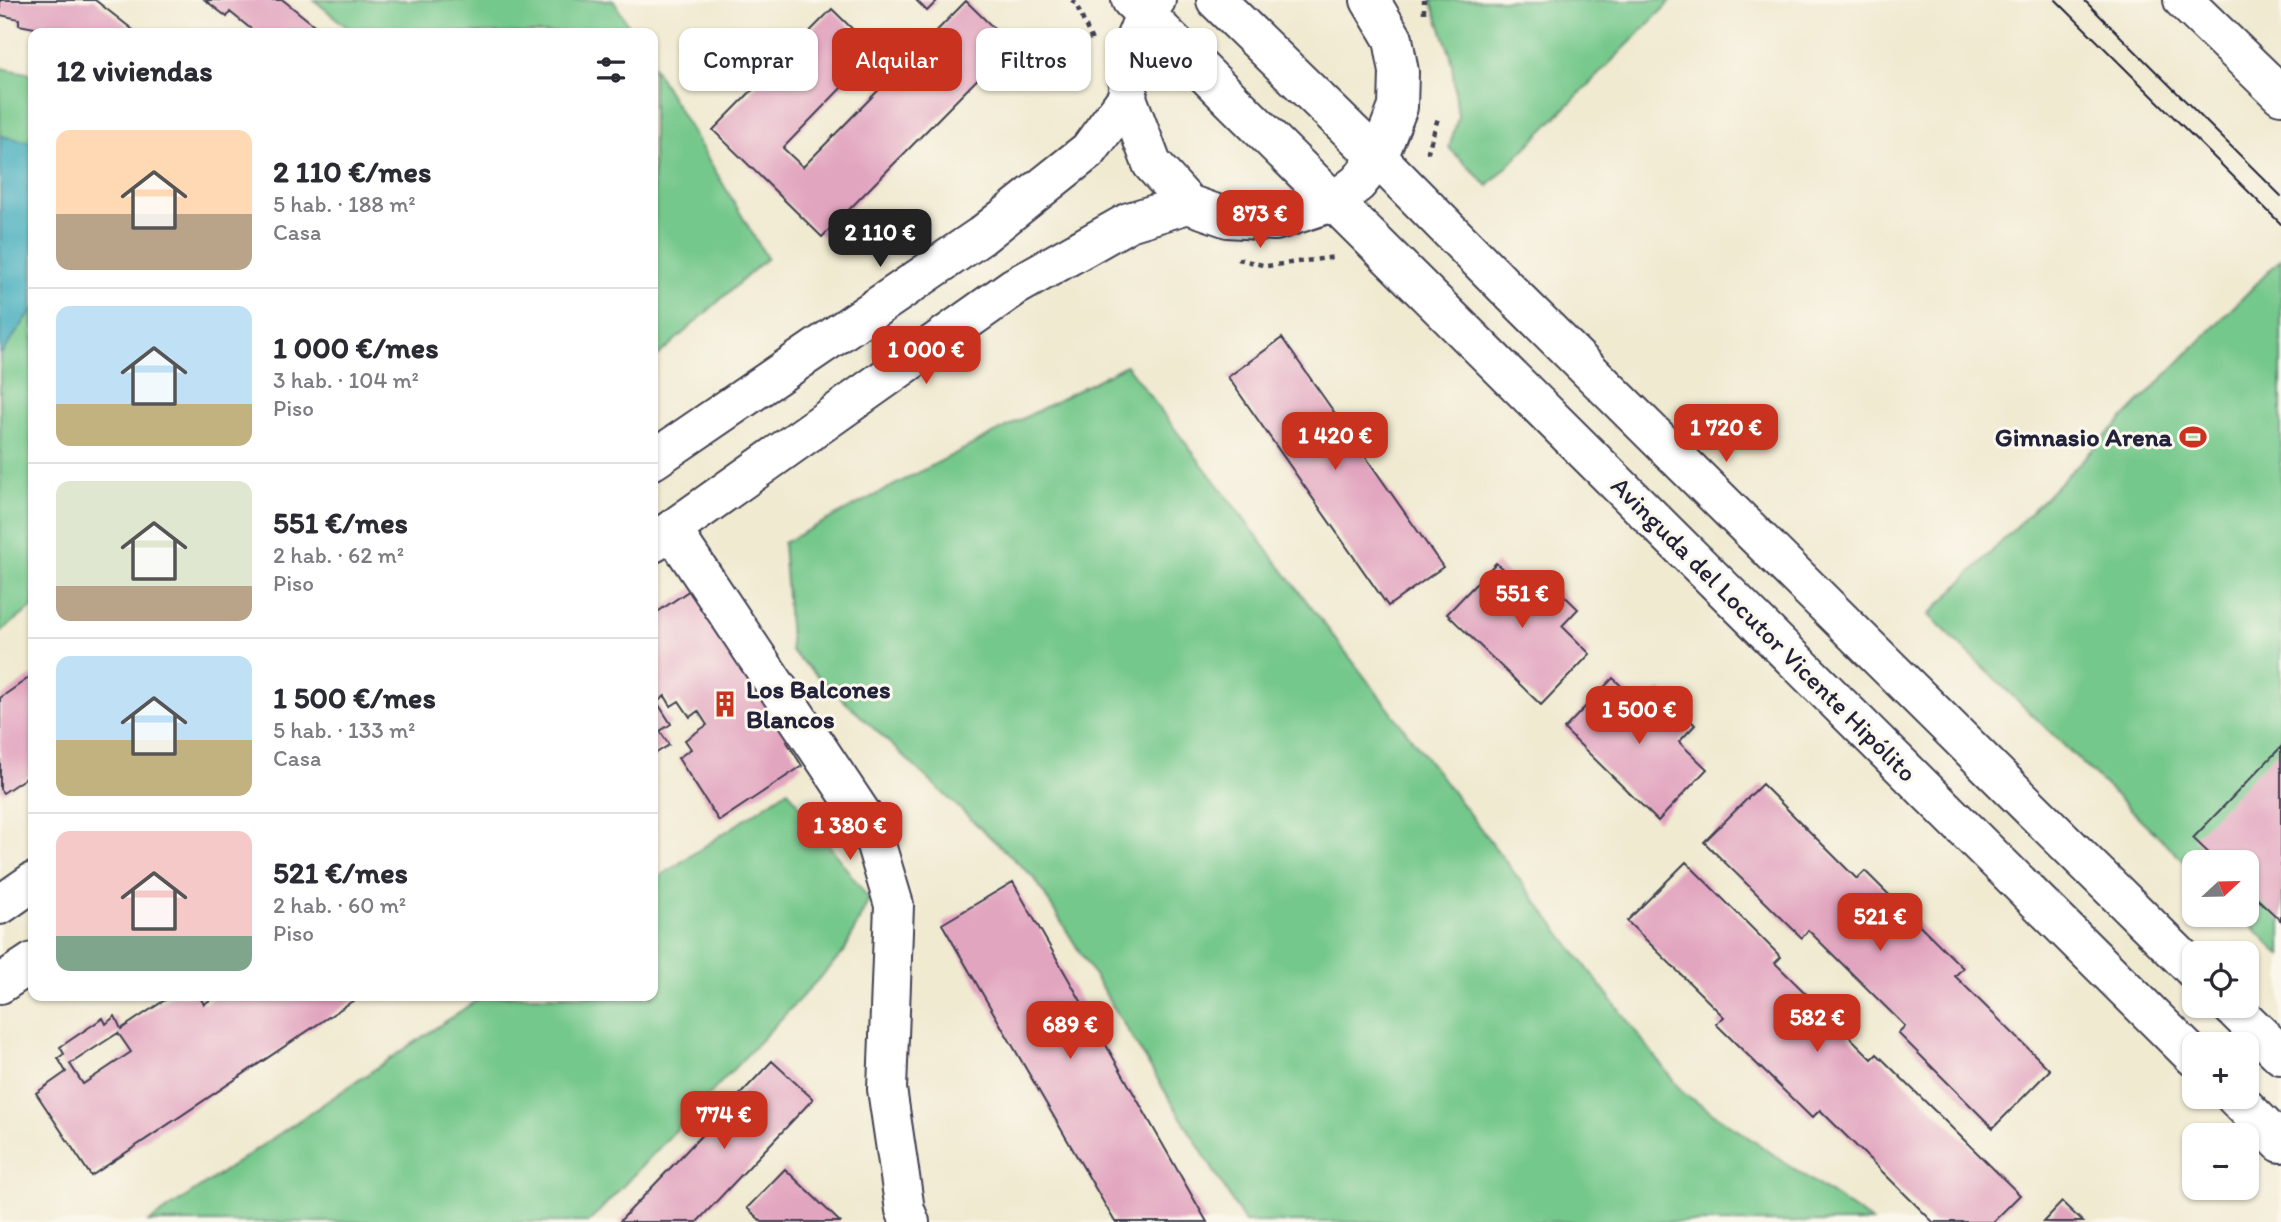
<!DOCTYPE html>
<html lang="es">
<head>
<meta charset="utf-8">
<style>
	:root { --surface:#fff; --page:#f2f2f3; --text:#2b2b33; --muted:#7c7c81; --line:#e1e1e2; --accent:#c8321e }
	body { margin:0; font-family:Itim,sans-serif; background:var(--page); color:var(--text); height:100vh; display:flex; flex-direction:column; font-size:26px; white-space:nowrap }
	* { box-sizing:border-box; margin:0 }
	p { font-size:23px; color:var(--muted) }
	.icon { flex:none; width:38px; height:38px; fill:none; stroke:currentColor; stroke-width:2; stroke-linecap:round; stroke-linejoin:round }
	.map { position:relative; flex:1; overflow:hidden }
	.details { position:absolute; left:28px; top:28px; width:630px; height:973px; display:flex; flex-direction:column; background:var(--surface); border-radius:14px; box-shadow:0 2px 5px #0004 }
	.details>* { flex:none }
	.hud { position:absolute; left:679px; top:28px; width:665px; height:63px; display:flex; gap:14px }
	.needle { width:46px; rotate:68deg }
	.fabs { position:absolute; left:2182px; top:850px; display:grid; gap:14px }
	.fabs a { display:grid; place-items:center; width:77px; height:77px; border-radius:14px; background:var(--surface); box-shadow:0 2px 5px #0004; font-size:35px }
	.price { position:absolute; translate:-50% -60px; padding:0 16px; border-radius:14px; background:var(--accent); color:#fff; font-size:23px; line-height:46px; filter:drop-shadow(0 2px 4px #0008) }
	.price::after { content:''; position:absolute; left:50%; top:42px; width:21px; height:16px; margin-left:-10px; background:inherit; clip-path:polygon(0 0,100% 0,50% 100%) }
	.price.selected { background:#222; color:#fff }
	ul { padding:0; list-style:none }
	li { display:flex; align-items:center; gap:21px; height:175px; padding:0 28px }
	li+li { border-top:2px solid var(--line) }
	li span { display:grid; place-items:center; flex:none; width:196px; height:140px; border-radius:14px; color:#555 }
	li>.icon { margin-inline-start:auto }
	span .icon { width:84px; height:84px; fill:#fffc; stroke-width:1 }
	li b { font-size:30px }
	h2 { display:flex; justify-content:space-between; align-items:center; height:84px; padding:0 28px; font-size:30px }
	.tag { padding:0 24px; border-radius:14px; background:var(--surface); box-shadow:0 2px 5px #0004; font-size:24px; line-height:63px }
	.tag.selected { background:var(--accent); color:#fff }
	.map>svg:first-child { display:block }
	.green { fill:#74c88b; stroke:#4b7563; stroke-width:2 }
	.water { fill:#3eabbc; stroke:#30667c; stroke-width:2 }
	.building { fill:#e2a5bf; fill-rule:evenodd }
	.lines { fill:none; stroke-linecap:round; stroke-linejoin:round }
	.minor-casing { stroke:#414052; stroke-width:42 }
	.tertiary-casing { stroke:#414052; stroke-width:42 }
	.secondary-casing { stroke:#414052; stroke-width:42 }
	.path { stroke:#414052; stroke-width:4.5; stroke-dasharray:5 5; stroke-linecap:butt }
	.minor { stroke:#fff; stroke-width:38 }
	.tertiary { stroke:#fff; stroke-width:38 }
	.secondary { stroke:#fff; stroke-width:38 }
	.tram { stroke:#22223b; stroke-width:2 }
	.labels { text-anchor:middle; stroke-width:6; stroke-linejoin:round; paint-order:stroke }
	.poi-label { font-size:26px; font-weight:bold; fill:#22223b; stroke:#fbf7ec; text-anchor:end }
	.street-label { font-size:26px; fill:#22223b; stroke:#fbf7ec }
</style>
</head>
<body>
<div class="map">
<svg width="2281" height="1222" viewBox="0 0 2281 1222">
	<rect width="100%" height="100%" fill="#fbf7ec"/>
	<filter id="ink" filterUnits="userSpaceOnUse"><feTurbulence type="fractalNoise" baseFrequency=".0143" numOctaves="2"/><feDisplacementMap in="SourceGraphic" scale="14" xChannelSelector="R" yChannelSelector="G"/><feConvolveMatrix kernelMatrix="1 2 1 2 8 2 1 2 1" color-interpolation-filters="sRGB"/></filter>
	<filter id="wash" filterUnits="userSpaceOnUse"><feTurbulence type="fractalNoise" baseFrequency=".00686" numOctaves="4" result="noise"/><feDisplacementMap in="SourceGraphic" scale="28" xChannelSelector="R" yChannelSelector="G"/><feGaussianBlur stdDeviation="1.57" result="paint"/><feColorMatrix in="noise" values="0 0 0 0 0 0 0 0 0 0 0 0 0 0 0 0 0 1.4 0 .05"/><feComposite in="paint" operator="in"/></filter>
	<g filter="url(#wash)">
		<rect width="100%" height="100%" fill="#f0ead1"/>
		<path class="green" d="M314 0H613L633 33H354Z
			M1431 0H1672L1488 186 1449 148 1458 117 1451 56Z
			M653 66 767 258 653 360Z
			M0 68 33 74V607L0 632Z
			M2281 259V955L2240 915H2247V863H2194V871L1929 615Z
			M1126 365 1682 1092 1872 1222H1245L1035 879 791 651 783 543Z
			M788 790 869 899 844 952 589 1222H149L483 996H653V881Z"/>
		<path class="water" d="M0 136 33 142V309L0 356Z"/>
		<g id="blocks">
			<path class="building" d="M0 0H95L137 33H60L19 25V19L0 15Z
				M205 0H283L324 33H256L230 12 227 17Z
				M916 0H938L927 11Z
				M966 1 1011 45 822 237 713 130 832 9 876 52 783 148 803 167Z
				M1282 338 1443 567 1388 606 1228 377Z
				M1496 563 1526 591 1542 574 1578 609 1562 626 1590 654 1541 705 1447 614Z
				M693 588 793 739 787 742 802 766 719 821 678 758 691 749 685 740 707 725 698 711 690 717 679 701 671 706 665 696 657 702 671 724 660 731 669 745 653 755V615Z
				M33 675V773L3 793 0 789V698Z
				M1613 678 1643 707 1660 690 1695 725 1679 742 1707 769 1658 821 1564 729Z
				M2281 747V921L2247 889V863H2219L2193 838Z
				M1762 784 1857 879 1865 871 1963 968 1955 976 2050 1070 1993 1128 1898 1033 1905 1026 1808 930 1802 938 1704 842Z
				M1686 862 1781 957 1775 963 1872 1059 1877 1054 2020 1195 1993 1222H1933L1820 1110 1812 1118 1716 1024 1724 1017 1627 921Z
				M1013 882 1207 1222H1115L942 924Z
				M171 996H199L204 1004 216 996H360L91 1176 36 1093 66 1072 58 1058 64 1054 60 1047 103 1018 106 1024 115 1016 121 1029ZM118 1033 131 1052 83 1084 70 1064Z
				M772 1061 813 1099 697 1222H619Z
				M785 1169 840 1222H762L747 1208Z
				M2062 1202 2083 1222H2043Z"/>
		</g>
	</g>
	<g filter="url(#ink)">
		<use href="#blocks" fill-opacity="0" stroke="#414052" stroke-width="2"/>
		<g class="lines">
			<g class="minor-casing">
				<path id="minor" d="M2183 0 2281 95
					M672 530 871 828 894 905 887 1089 905 1210 910 1222"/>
			</g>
			<g class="tertiary-casing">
				<path id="tertiary" d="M1156 0 1145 14 1133 44 1127 98 1152 164 1188 204 1228 218 1275 221 1333 202 1358 183 1378 158 1398 107 1399 72 1393 39 1370 0
					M653 460 981 236 1089 150 1127 98
					M653 543 1014 287 1129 222 1188 204
					M0 905 33 882
					M0 984 33 962"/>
			</g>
			<g class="secondary-casing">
				<path id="secondary" d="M1131 0 2194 1057
					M1216 0 1378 158 1513 295 2194 970
					M2231 1006 2281 1055
					M2235 1097 2281 1143"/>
			</g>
			<path class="path" d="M1072 0 1076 4 1093 43
				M1424 13V0
				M1429 153 1428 151 1438 118
				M1238 259 1267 266 1336 257"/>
			<use href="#minor" class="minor"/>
			<use href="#tertiary" class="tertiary"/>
			<use href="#secondary" class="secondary"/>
			<path class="tram" d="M2056 0 2281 224
				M2084 0 2281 196"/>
		</g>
	</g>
	<defs>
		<g id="stadium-bare" transform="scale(2.1)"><path d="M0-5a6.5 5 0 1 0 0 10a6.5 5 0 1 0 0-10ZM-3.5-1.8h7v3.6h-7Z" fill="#c8321e" stroke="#fbf7ec" stroke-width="2.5" paint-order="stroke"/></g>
		<g id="building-bare" transform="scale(2.1)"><path d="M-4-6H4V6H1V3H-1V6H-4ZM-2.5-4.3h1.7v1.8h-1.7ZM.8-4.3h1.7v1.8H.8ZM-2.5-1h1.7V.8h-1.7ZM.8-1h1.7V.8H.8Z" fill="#c8321e" stroke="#fbf7ec" stroke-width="2.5" paint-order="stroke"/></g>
	</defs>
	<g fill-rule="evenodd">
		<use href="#stadium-bare" x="2193" y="437"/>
		<use href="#building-bare" x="725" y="704"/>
	</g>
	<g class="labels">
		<g class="poi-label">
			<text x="2172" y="446">Gimnasio Arena</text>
			<text x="746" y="698" text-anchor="start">Los Balcones<tspan x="746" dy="30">Blancos</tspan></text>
		</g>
		<g class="street-label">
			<text transform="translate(1764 629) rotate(45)" y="9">Avinguda del Locutor Vicente Hipólito</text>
		</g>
	</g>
</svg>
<div class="fabs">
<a><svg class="needle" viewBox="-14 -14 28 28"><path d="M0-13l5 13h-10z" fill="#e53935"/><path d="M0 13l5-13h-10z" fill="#7c7c81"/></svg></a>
<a><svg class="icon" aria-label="locate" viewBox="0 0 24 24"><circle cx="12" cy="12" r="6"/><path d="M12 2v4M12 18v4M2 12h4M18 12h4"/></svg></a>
<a>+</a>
<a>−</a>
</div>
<b class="price" style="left:1260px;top:250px">873 €</b>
<b class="price selected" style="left:880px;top:269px">2 110 €</b>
<b class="price" style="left:926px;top:386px">1 000 €</b>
<b class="price" style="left:1726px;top:464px">1 720 €</b>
<b class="price" style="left:1335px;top:472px">1 420 €</b>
<b class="price" style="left:1522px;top:630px">551 €</b>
<b class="price" style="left:1639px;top:746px">1 500 €</b>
<b class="price" style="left:850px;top:862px">1 380 €</b>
<b class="price" style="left:1880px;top:953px">521 €</b>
<b class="price" style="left:1817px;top:1054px">582 €</b>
<b class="price" style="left:1070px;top:1061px">689 €</b>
<b class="price" style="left:724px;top:1151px">774 €</b>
<div class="hud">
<a class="tag">Comprar</a>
<a class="tag selected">Alquilar</a>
<a class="tag">Filtros</a>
<a class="tag">Nuevo</a>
</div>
<section class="details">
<h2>12 viviendas<svg class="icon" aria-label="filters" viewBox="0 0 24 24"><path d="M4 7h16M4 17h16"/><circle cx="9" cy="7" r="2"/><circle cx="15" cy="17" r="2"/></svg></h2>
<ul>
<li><span style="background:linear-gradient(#ffd9b3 60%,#b9a48a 0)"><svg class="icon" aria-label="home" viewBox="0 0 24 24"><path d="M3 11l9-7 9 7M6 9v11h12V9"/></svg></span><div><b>2 110 €/mes</b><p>5 hab. · 188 m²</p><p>Casa</p></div></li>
<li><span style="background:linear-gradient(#bfe0f5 70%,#c2b280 0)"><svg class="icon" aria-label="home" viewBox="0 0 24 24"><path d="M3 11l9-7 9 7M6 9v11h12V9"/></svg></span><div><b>1 000 €/mes</b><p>3 hab. · 104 m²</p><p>Piso</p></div></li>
<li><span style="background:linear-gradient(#dfe7d0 75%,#b9a48a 0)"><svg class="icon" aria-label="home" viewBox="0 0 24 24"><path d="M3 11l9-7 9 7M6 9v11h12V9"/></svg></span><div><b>551 €/mes</b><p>2 hab. · 62 m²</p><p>Piso</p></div></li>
<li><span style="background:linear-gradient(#bfe0f5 60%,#c2b280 0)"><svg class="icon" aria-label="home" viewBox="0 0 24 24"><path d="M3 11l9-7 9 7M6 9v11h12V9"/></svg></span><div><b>1 500 €/mes</b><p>5 hab. · 133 m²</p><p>Casa</p></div></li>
<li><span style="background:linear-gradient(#f6c9c9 75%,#7fa58c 0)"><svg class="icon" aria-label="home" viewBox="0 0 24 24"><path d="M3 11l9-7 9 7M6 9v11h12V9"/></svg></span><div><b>521 €/mes</b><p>2 hab. · 60 m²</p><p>Piso</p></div></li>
</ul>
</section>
</div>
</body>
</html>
